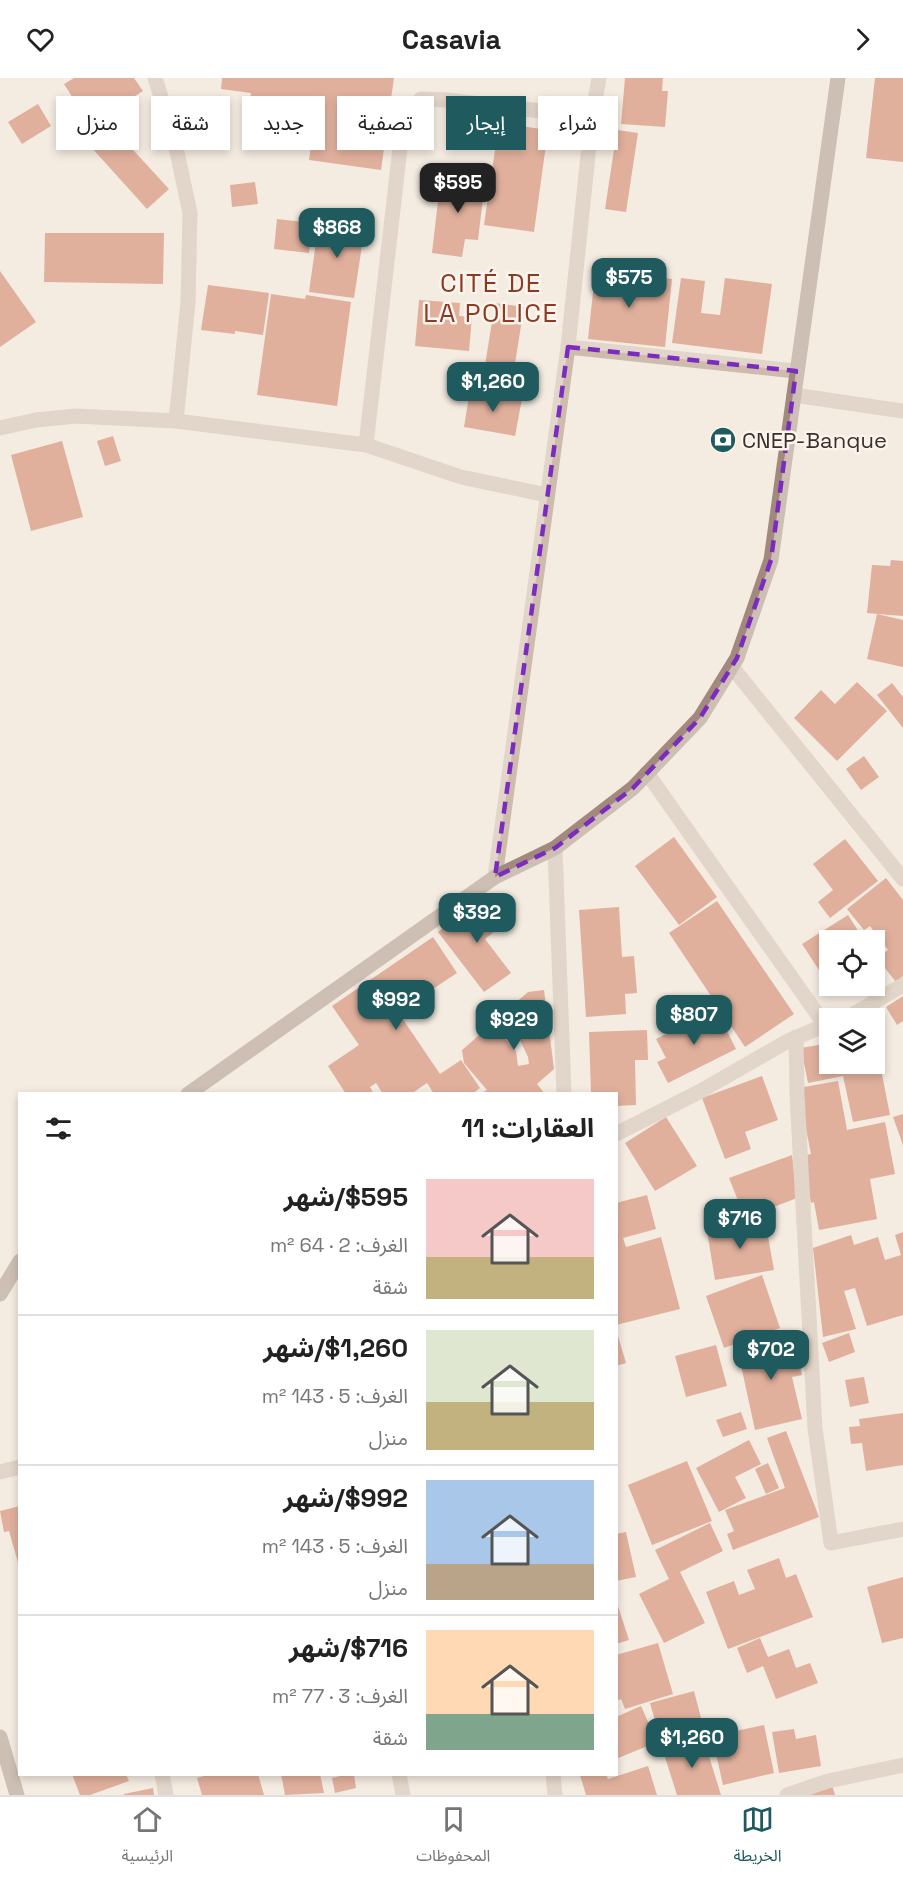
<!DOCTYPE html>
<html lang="ar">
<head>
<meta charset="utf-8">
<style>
	:root { --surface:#fff; --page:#f2f2f2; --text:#222; --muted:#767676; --line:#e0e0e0; --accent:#1f5a5e }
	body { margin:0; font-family:"Space Grotesk","Noto Sans Arabic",sans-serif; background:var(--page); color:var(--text); direction:rtl; height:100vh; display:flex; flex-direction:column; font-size:22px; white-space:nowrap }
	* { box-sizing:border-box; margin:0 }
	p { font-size:20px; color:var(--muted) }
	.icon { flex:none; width:33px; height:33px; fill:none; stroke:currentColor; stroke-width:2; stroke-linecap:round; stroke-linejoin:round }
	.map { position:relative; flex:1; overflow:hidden; direction:ltr }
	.sheet { position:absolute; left:18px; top:1014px; width:600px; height:684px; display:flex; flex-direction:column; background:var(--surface); border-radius:0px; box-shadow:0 3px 9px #0003; direction:rtl }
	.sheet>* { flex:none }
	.guide { position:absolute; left:18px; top:18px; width:600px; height:54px; direction:rtl; display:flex; gap:12px }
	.tools { position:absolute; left:819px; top:852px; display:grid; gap:12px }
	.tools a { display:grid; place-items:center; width:66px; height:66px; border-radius:0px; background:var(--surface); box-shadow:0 3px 9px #0003; font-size:30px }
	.price { position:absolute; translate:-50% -51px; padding:0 14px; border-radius:12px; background:var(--accent); color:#fff; font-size:20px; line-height:39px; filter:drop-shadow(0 2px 3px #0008) }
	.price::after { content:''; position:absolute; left:50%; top:36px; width:18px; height:14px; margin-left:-9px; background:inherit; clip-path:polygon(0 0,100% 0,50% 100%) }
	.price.selected { background:#222; color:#fff }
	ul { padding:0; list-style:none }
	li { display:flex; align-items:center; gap:18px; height:150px; padding:0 24px }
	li+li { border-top:2px solid var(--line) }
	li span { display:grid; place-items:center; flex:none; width:168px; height:120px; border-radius:0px; color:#555 }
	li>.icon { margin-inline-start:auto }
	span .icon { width:72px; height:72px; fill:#fffc; stroke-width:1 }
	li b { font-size:26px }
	h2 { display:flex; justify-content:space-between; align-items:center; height:72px; padding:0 24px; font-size:26px }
	.pill { padding:0 21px; border-radius:0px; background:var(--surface); box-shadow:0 3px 9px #0003; font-size:21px; line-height:54px }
	.pill.selected { background:var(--accent); color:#fff }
	header { display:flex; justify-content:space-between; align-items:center; height:78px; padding:0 24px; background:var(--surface); font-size:27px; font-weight:700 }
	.menu { display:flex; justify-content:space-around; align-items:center; height:84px; border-top:2px solid var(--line); background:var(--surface); font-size:16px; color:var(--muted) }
	.menu a { display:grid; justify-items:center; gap:3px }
	.menu .selected { color:var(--accent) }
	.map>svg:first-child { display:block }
	.building { fill:#c8694b }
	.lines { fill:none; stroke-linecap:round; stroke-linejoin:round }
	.street { stroke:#cdbbac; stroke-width:15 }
	.secondary { stroke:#a18a7d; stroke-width:15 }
	.marked { fill:none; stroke:#7b2cbf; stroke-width:4.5; stroke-dasharray:12 8; stroke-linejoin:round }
	.labels { text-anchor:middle; stroke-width:5; stroke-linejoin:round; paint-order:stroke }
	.poi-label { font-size:22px; fill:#3b302b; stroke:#fbf5ee; text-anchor:start }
	.quarter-label { font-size:26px; letter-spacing:1.5px; fill:#8c3b22; stroke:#fbf5ee }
</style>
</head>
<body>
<header><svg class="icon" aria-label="forward" viewBox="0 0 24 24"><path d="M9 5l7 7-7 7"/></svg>Casavia<svg class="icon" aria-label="heart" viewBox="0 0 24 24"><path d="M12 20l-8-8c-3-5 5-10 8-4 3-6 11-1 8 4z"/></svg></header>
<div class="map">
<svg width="903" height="1717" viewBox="0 0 903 1717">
	<rect width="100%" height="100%" fill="#f4ebe1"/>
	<path class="building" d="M74 0H134L143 13 90 47 64 6Z
		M222 0H394L381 92 309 82 313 55 267 48 264 69 244 66 251 15 221 11Z
		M625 0H663L662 13H668L665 49 621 46Z
		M875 0H903V84L866 80Z
		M38 26 51 48 22 66 8 44Z
		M499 45 548 52 534 154 484 147Z
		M112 49 169 111 147 131 91 69Z
		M617 52 638 55 626 134 605 131Z
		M441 97 485 103 478 162 465 161 462 179 432 175Z
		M255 104 258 126 232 129 230 107Z
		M277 141 312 145 309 175 274 171Z
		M319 142 365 148 354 220 309 214Z
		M45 155H164L163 206 44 204Z
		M596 186 631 190 629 214 649 216 652 198 672 201 665 269 588 261Z
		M0 193 36 244 0 269Z
		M681 200 705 203 701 235 720 237 725 200 772 206 762 276 672 265Z
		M208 207 269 215 263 257 235 253V256L201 252Z
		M271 216 305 221 306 217 351 224 337 328 257 317Z
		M419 222 460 225 459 238 472 239 469 273 415 268Z
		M495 225 524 229 510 317 481 312Z
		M470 312 522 321 515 358 464 349Z
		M113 358 121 383 105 388 97 363Z
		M62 363 83 439 31 453 11 377Z
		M891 482 903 483V538L867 535 872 487 890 488Z
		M877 536 903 542V589L867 581Z
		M857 604 887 633 837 683 794 640 821 612 835 626Z
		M892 605 903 619V650L877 617Z
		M864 678 879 699 861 712 846 691Z
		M674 759 717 819 679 847 635 788Z
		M845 761 878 803 830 840 818 824 833 812 813 786Z
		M886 800 903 822V898L896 904 877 880 888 872 870 848 864 852 847 831Z
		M484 820 503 847 485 861 511 895 484 914 438 854Z
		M717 823 794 936 745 969 669 855Z
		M619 829 622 879 634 878 637 915 625 916 626 936 586 939 579 832Z
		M848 837 864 862H830V908H838L832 912 802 866Z
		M433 859 457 895 398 934 440 996 461 982 480 1010 472 1016H434L427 1005 411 1016H383L376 1005 370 1009 374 1016H346L328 988 359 967 332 928Z
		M544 912 554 991 537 1006 545 1016H479L487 1012 464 985 462 972 492 946 516 973 518 988 529 986 528 979 506 933 528 914Z
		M903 918V943L897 947 886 929Z
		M716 931 736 971 668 1005 657 984 666 980 656 961Z
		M647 952 648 982H635L636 1027 616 1028V1016H591L589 954Z
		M830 965V986H874L876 966 890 1037 853 1044 843 998 808 1005 801 970Z
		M762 998 778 1042 745 1054 751 1071 725 1081 702 1020Z
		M838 1003 847 1052 885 1044 895 1096 870 1101 877 1141 819 1152 814 1124 811 1125 803 1078 811 1076 798 1010Z
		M903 1036V1067L893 1039Z
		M666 1039 697 1088 655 1113 625 1065Z
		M792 1077 797 1120 745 1140 729 1100Z
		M647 1117 656 1151 623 1160 626 1169 661 1159 680 1231 616 1247V1125Z
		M765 1142 774 1192 715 1202 707 1153Z
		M903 1154V1237L867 1248 855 1210 844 1213 856 1251 823 1259 813 1170 851 1157 854 1167 878 1159 885 1182 901 1177 895 1157Z
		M762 1197 780 1250 724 1270 706 1218Z
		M616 1251 626 1285 616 1288Z
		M849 1255 855 1274 829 1284 822 1265Z
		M792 1256 802 1297 792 1299 802 1341 755 1352 737 1269Z
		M716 1267 727 1308 686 1319 675 1278Z
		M864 1299 869 1325 850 1329 845 1302Z
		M741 1334 747 1351 723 1359 716 1342Z
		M903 1335V1387L866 1393 862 1365 851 1366 849 1349 860 1348 859 1341Z
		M786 1353 819 1439 733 1472 727 1456 734 1453 725 1432 785 1410 767 1360Z
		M749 1362 761 1386 735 1399 746 1420 719 1434 696 1390Z
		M687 1383 712 1443 652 1467 628 1407Z
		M768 1385 779 1410 766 1416 755 1391Z
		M20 1428V1488H19L9 1453 4 1454 0 1433Z
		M710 1445 723 1473 680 1494 705 1545 664 1565 639 1516 669 1501 655 1472Z
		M626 1454 636 1499 616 1503V1456Z
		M779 1480 786 1500 796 1496 813 1539 728 1571 706 1514 734 1503 739 1517 755 1511 747 1492Z
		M903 1499V1560L882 1565 867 1509Z
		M616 1522 629 1562 616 1566Z
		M760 1560 768 1579 789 1571 796 1590 810 1585 818 1605 776 1621 763 1588 747 1595 737 1570Z
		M658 1565 673 1616 625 1631 621 1621 616 1623V1577Z
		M694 1613 705 1655 662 1667 650 1625Z
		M641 1628 657 1664 616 1681V1639Z
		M764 1647 774 1695 723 1707 712 1658Z
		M794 1651 796 1661 816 1657 821 1688 779 1695 772 1654Z
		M703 1659 721 1717H677L663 1673Z
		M648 1688 657 1717H586L580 1697 606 1696 608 1701Z
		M72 1696H126L129 1703 90 1717H80Z
		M210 1696H258L264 1717H202L197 1700Z
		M281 1696H320L324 1715 285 1717Z
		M348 1696H354L356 1710 335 1715 332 1700Z
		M832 1707 835 1717H804Z
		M153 1710 154 1717H124V1716Z"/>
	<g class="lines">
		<path class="street" d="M155 0 174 60 190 135 188 224 176 343
			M568 269 796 293
			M794 317 903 333
			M0 350 36 342 76 338 176 343 366 367 461 399 547 417
			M366 367 403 44 410 31 421 21 447 22 592 39
			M732 589 903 801
			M647 695 825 947
			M555 770 564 1016
			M495 799 568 269 592 39 599 0
			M843 940 852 937 903 907
			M796 959 797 1016 815 1350 831 1465 903 1451
			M616 1056 699 1014 786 964 830 945
			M0 1394 20 1389
			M162 1696 166 1717
			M399 1696 403 1717
			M553 1696 555 1717
			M787 1717 828 1703 903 1687"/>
		<path class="secondary" d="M188 1016 495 799 555 770 633 710 700 640 737 580 771 482 838 0
			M0 1216 20 1183
			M0 1659 17 1717"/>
	</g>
	<path d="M0 0H903V1717H0ZM568 269 796 293 771 482 737 580 700 640 633 710 555 770 495 799Z" fill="#f4ebe1" fill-opacity=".55" fill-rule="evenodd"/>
	<path class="marked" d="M568 269 796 293 771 482 737 580 700 640 633 710 555 770 495 799Z"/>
	<defs>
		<g id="bank-disc" transform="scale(1.35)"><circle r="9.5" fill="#1f5a5e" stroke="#fbf5ee"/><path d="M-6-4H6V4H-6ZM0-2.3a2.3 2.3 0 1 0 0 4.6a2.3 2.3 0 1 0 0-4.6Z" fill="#fff"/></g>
	</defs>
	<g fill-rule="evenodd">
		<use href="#bank-disc" x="723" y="362"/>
	</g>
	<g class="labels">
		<g class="poi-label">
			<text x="742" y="370">CNEP-Banque</text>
		</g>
		<g class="quarter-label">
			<text x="491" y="214">CITÉ DE<tspan x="491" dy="30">LA POLICE</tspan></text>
		</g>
	</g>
</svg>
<div class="tools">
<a><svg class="icon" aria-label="locate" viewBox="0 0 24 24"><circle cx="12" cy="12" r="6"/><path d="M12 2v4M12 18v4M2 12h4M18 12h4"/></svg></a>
<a><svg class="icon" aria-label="layers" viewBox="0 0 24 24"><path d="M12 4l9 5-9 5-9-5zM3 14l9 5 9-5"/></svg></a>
</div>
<b class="price selected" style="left:458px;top:136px">$595</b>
<b class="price" style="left:337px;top:181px">$868</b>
<b class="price" style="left:629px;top:231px">$575</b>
<b class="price" style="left:493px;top:335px">$1,260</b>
<b class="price" style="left:477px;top:866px">$392</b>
<b class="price" style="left:396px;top:953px">$992</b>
<b class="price" style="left:694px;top:968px">$807</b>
<b class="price" style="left:514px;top:973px">$929</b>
<b class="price" style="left:740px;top:1172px">$716</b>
<b class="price" style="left:771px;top:1303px">$702</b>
<b class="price" style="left:692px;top:1691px">$1,260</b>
<div class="guide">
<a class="pill">شراء</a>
<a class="pill selected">إيجار</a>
<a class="pill">تصفية</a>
<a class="pill">جديد</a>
<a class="pill">شقة</a>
<a class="pill">منزل</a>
</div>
<section class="sheet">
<h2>العقارات: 11<svg class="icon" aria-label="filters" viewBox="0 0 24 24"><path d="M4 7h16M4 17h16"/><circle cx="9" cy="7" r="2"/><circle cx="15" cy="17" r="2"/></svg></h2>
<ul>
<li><span style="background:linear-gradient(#f6c9c9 65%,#c2b280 0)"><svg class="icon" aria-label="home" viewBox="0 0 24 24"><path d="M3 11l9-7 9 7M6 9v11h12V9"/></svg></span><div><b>$595/شهر</b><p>الغرف: 2 · 64 m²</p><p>شقة</p></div></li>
<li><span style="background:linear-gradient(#dfe7d0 60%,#c2b280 0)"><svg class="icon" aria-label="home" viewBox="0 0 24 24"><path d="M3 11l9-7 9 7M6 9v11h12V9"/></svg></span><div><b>$1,260/شهر</b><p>الغرف: 5 · 143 m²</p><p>منزل</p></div></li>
<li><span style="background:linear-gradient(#a9c7e8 70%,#b9a48a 0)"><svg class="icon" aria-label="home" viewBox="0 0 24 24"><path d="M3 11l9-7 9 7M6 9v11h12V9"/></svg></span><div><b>$992/شهر</b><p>الغرف: 5 · 143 m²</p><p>منزل</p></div></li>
<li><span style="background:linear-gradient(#ffd9b3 70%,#7fa58c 0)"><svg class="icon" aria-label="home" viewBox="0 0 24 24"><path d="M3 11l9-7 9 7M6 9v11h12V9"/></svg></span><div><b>$716/شهر</b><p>الغرف: 3 · 77 m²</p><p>شقة</p></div></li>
</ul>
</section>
</div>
<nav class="menu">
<a class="selected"><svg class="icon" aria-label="map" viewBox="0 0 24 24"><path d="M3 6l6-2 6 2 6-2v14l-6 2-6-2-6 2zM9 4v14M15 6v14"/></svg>الخريطة</a>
<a><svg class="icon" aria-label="saved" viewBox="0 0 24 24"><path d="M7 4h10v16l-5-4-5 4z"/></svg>المحفوظات</a>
<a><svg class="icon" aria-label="home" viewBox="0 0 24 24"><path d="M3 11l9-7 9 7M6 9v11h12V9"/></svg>الرئيسية</a>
</nav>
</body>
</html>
